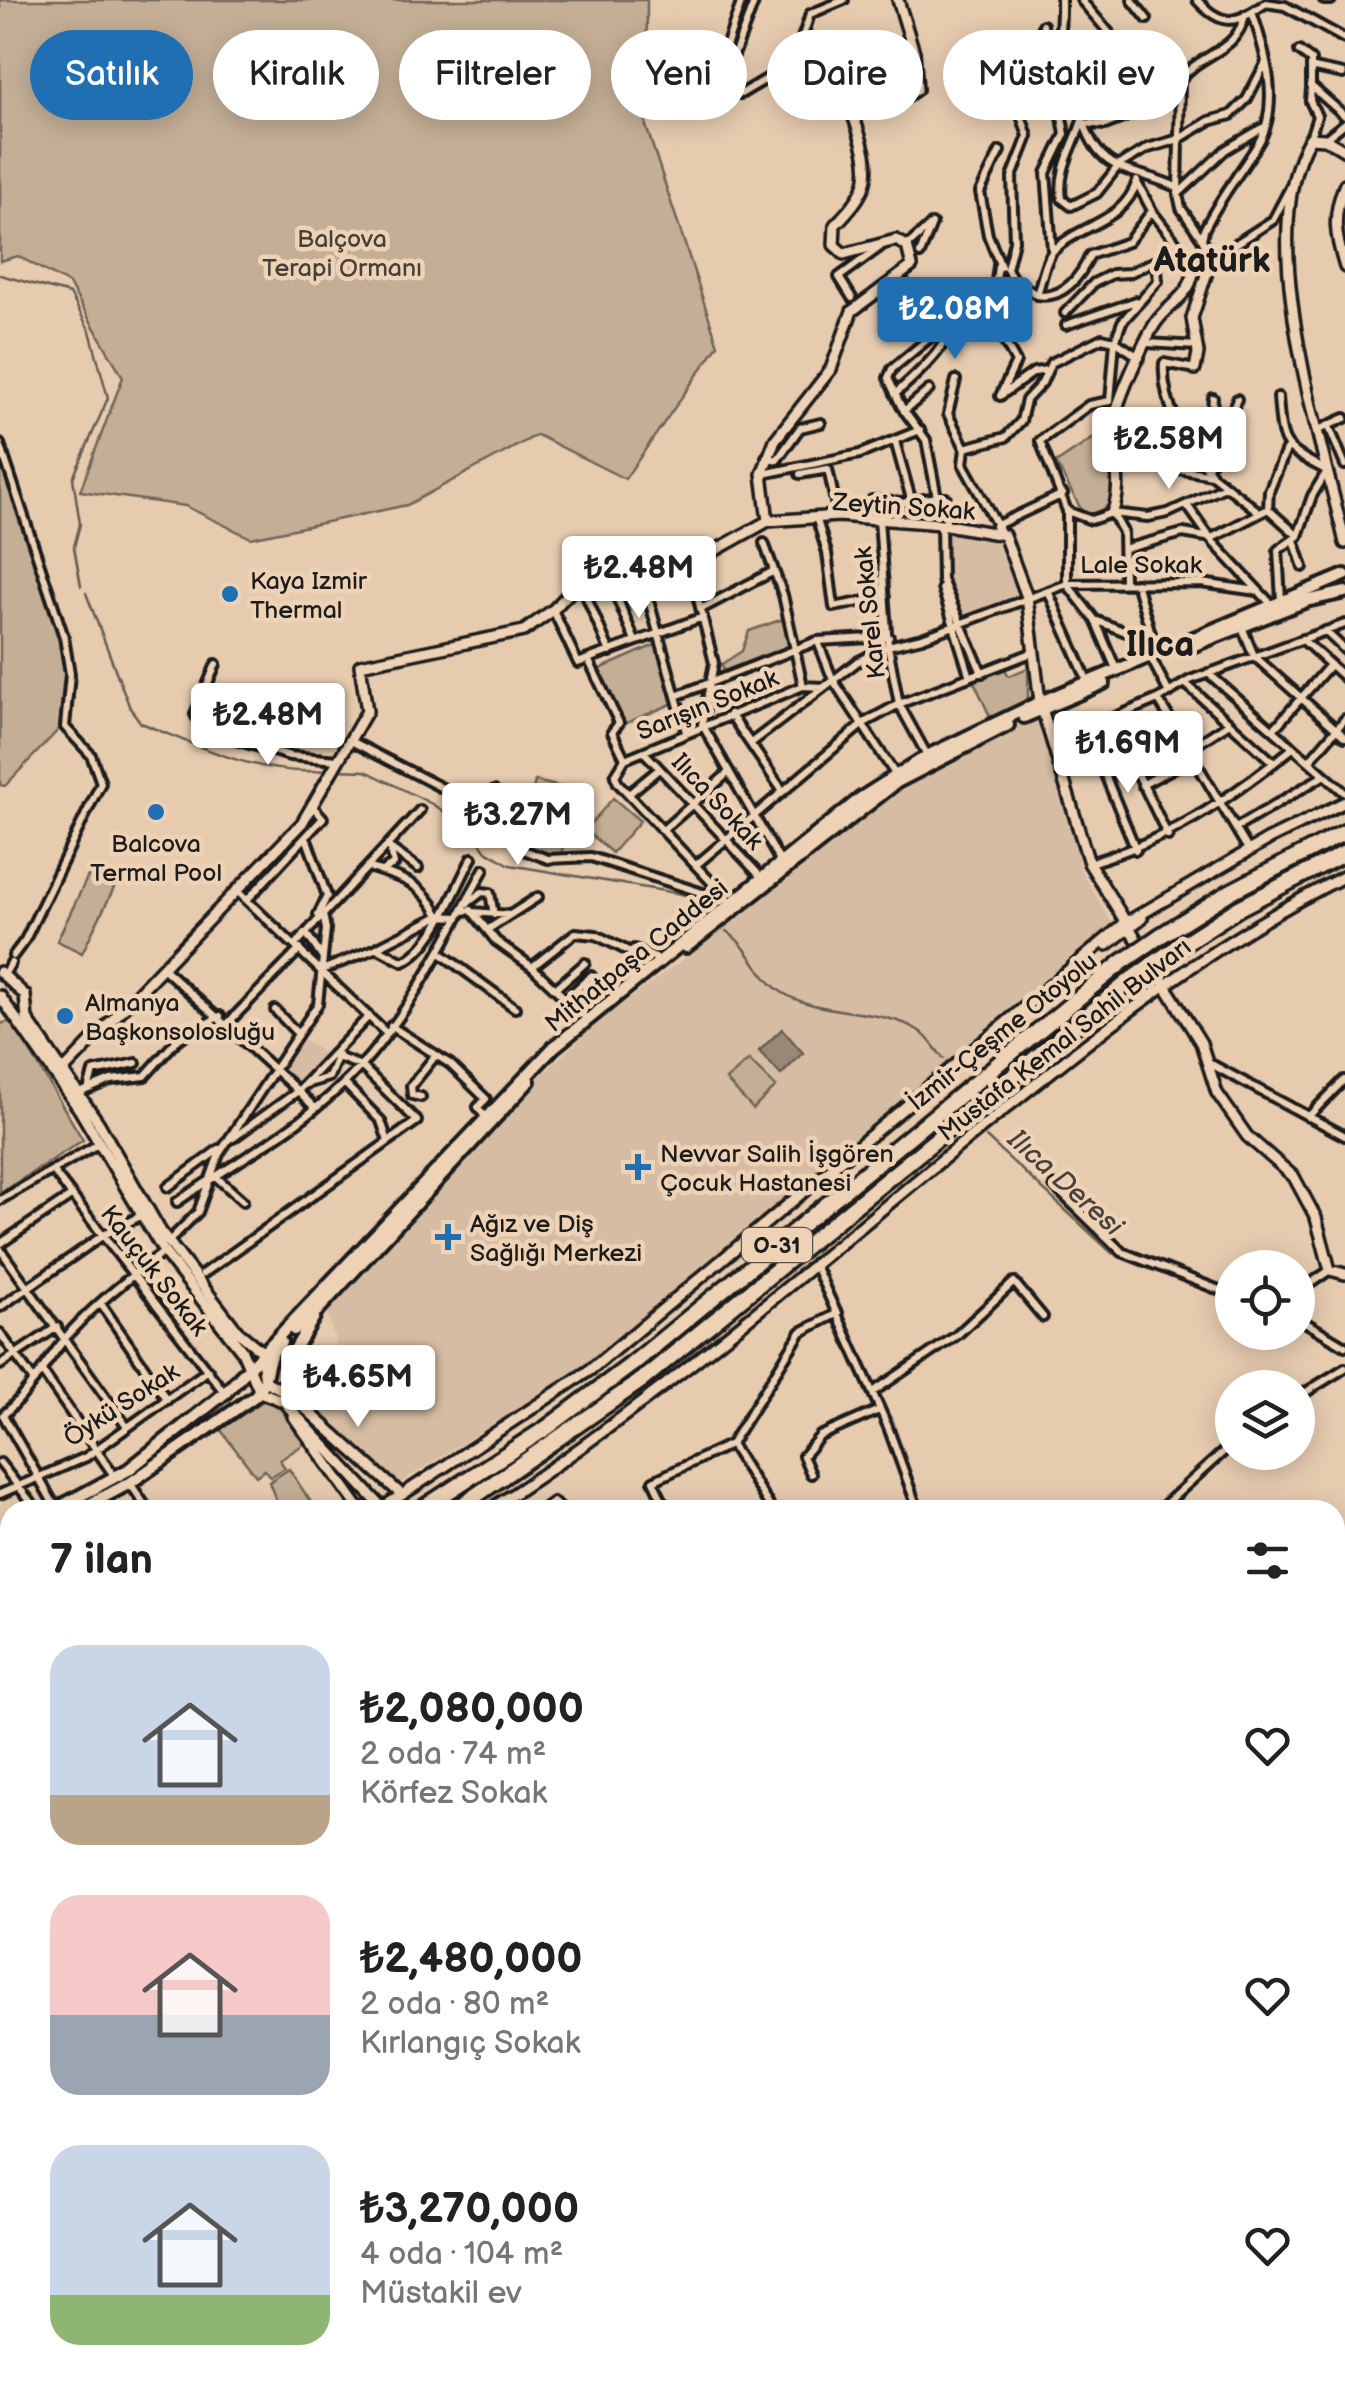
<!DOCTYPE html>
<html lang="tr">
<head>
<meta charset="utf-8">
<style>
	:root { --surface:#fff; --page:#f6f6f6; --text:#222; --muted:#767676; --accent:#1f6fb2 }
	body { margin:0; font-family:"Balsamiq Sans",sans-serif; background:var(--page); color:var(--text); height:100vh; display:flex; flex-direction:column; font-size:38px; white-space:nowrap }
	* { box-sizing:border-box; margin:0 }
	p { font-size:32px; color:var(--muted) }
	.icon { flex:none; width:55px; height:55px; fill:none; stroke:currentColor; stroke-width:2; stroke-linecap:round; stroke-linejoin:round }
	.map { position:relative; flex:1; overflow:hidden }
	.details { position:absolute; left:0px; top:1500px; width:1345px; height:890px; display:flex; flex-direction:column; background:var(--surface); border-radius:30px 30px 0 0; box-shadow:0 5px 25px #0003 }
	.details>* { flex:none }
	.top-card { position:absolute; left:30px; top:30px; width:1285px; height:90px; display:flex; gap:20px }
	.fabs { position:absolute; left:1215px; top:1250px; display:grid; gap:20px }
	.fabs a { display:grid; place-items:center; width:100px; height:100px; border-radius:50%; background:var(--surface); box-shadow:0 5px 25px #0003; font-size:50px }
	.price { position:absolute; translate:-50% -85px; padding:0 22px; border-radius:10px; background:#fff; color:#222; font-size:32px; line-height:65px; filter:drop-shadow(0 2px 5px #0008) }
	.price::after { content:''; position:absolute; left:50%; top:60px; width:30px; height:22px; margin-left:-15px; background:inherit; clip-path:polygon(0 0,100% 0,50% 100%) }
	.price.selected { background:var(--accent); color:#fff }
	ul { padding:0; list-style:none }
	li { display:flex; align-items:center; gap:30px; height:250px; padding:0 50px }
	li span { display:grid; place-items:center; flex:none; width:280px; height:200px; border-radius:30px; color:#555 }
	li>.icon { margin-inline-start:auto }
	span .icon { width:120px; height:120px; fill:#fffc; stroke-width:1 }
	li b { font-size:42px }
	h2 { display:flex; justify-content:space-between; align-items:center; height:120px; padding:0 50px; font-size:42px }
	.pill { padding:0 35px; border-radius:45px; background:var(--surface); box-shadow:0 5px 25px #0003; font-size:35px; line-height:90px }
	.pill.selected { background:var(--accent); color:#fff }
	.map>svg:first-child { display:block }
	.built { fill:#d5bca3 }
	.green { fill:#c4ae96; stroke:#706559; stroke-width:2.5 }
	.water { fill:#988876; stroke:#665d52; stroke-width:2.5 }
	.lines { fill:none; stroke-linecap:round; stroke-linejoin:round }
	.stream { stroke:#665d52; stroke-width:2.5 }
	.street-casing { stroke:#1c1c1c; stroke-width:14 }
	.secondary-casing { stroke:#1c1c1c; stroke-width:16 }
	.primary-casing { stroke:#1c1c1c; stroke-width:18 }
	.highway-casing { stroke:#1c1c1c; stroke-width:21 }
	.street { stroke:#eed2b5; stroke-width:6 }
	.secondary { stroke:#eed2b5; stroke-width:9 }
	.primary { stroke:#eed2b5; stroke-width:10 }
	.highway { stroke:#eed2b5; stroke-width:14 }
	.secondary-bridge-casing { stroke:#1c1c1c; stroke-width:16; stroke-linecap:butt }
	.highway-bridge-casing { stroke:#1c1c1c; stroke-width:21; stroke-linecap:butt }
	.secondary-bridge { stroke:#eed2b5; stroke-width:9 }
	.highway-bridge { stroke:#eed2b5; stroke-width:14 }
	.poi-dot { fill:#1f6fb2; stroke:#eed2b5; stroke-width:4 }
	.labels { text-anchor:middle; stroke-width:9; stroke-linejoin:round; paint-order:stroke }
	.shield { fill:#eed2b5; stroke:#5b534a; stroke-width:2.5 }
	.shield-label { font-size:22px; font-weight:bold; fill:#1c1c1c }
	.park-label { font-size:25px; fill:#46403a; stroke:#eed2b5 }
	.street-label { font-size:25px; fill:#1c1c1c; stroke:#eed2b5 }
	.poi-label { font-size:25px; fill:#1c1c1c; stroke:#eed2b5; text-anchor:start }
	.water-label { font-size:28px; font-style:italic; fill:#47423c; stroke:#eed2b5 }
	.district-label { font-size:35px; font-weight:bold; fill:#1c1c1c; stroke:#eed2b5 }
</style>
</head>
<body>
<div class="map">
<svg width="1345" height="2390" viewBox="0 0 1345 2390">
	<rect width="100%" height="100%" fill="#e6cbaf"/>
	<filter id="ink" filterUnits="userSpaceOnUse"><feTurbulence type="fractalNoise" baseFrequency=".01" numOctaves="2"/><feDisplacementMap in="SourceGraphic" scale="20" xChannelSelector="R" yChannelSelector="G"/><feConvolveMatrix kernelMatrix="1 2 1 2 8 2 1 2 1" color-interpolation-filters="sRGB"/></filter>
	<g filter="url(#ink)">
		<path class="built" d="M949 533 993 541 1004 550 1019 594 958 617 946 587 944 539Z
			M1033 718 1039 723 1077 831 1080 869 1112 923 1109 931 581 1368 400 1483 304 1396 339 1355 326 1308 529 1087 598 1022 716 935 890 791Z
			M296 1036 326 1054 296 1087 277 1068Z"/>
		<path class="green" d="M0 0H647L646 126 718 345 625 479 537 435 407 505 251 538 185 506 80 491 123 377 69 284 18 256 0 261Z
			M1101 433 1112 465 1110 505 1091 515 1083 513 1056 463Z
			M0 463 57 622 66 661 62 726 5 786 0 785Z
			M783 619 791 652 725 675 722 664 742 651 749 631Z
			M657 644 674 703 624 724 600 669Z
			M1004 668 1009 676 1028 668V704L992 721 973 679Z
			M535 781 575 790 561 856 520 847Z
			M613 798 640 821 612 853 585 830Z
			M88 876 114 888 82 953 57 941Z
			M12 1021 83 1140 0 1193V1024Z
			M749 1060 776 1087 753 1109 726 1080Z
			M263 1401 279 1406 304 1444 280 1460 285 1468 270 1477 265 1470 256 1476 220 1429Z
			M289 1469 316 1510H280L269 1482Z"/>
		<path class="water" d="M782 1029 803 1053 781 1075 759 1051Z"/>
		<g class="lines">
			<path class="stream" d="M0 275 70 294 90 331 108 398 73 478 80 524 74 547 81 586
				M86 593 130 708 141 723C197 746 265 778 326 770
				M334 770 366 771 432 804 469 828 486 851 510 865 676 893 695 897 709 909
				M726 931C751 947 757 977 783 993 821 1016 883 1008 918 1030 928 1036 936 1050 944 1059
				M986 1137 1112 1253 1232 1298
				M1298 1324 1345 1351"/>
			<g class="street-casing">
				<path id="street" d="M755 0 723 84 733 94H741C790 64 793 70 810 14L844 0
					M1061 0C1062 20 1057 44 1062 63 1076 115 1138 111 1170 78
					M1081 0 1136 64 1180 80C1202 51 1236 54 1245 15
					M1132 0 1147 19
					M1197 0C1223 29 1237 23 1266 3L1285 6 1345 39
					M1324 0H1331
					M1253 15C1266 54 1281 106 1258 144 1240 173 1219 199 1204 230L1202 239 1211 260 1273 220 1293 182
					M1043 25 1048 79 1059 101 1065 134 1046 173 1052 250
					M1299 51 1311 60V86L1345 116
					M1314 68 1343 74
					M1180 80 1178 194 1181 208 1202 239
					M722 83 719 67 742 0
					M1086 98C1085 134 1056 161 1062 199L1071 206 1097 193 1119 165 1148 148 1179 139 1209 121 1231 115 1247 99 1265 64
					M1018 107 1028 136 1012 177 1014 241 1007 269 1013 279 1037 295C1041 283 1046 257 1054 250 1082 223 1124 223 1137 181
					M1310 138 1317 116 1310 101 1311 88
					M1325 139 1345 123
					M1000 151 980 192 988 235 1001 267
					M1137 183 1154 214 1193 264
					M1178 188C1136 167 1102 178 1084 123L1105 125 1179 96
					M1178 194 1225 150 1262 128
					M907 246 932 224 920 254
					M998 266 991 317 1016 362 1000 396 1034 372 1047 370
					M906 284 895 326 930 311 939 317 940 329 892 369 888 378 901 406 926 440 937 497 946 498V524
					M1037 295C1063 300 1081 276 1090 255L1128 242 1152 211
					M852 298 839 277 880 247
					M1065 313 1094 283 1112 274 1129 273 1164 257 1193 264
					M1066 325 1136 301
					M1147 343 1197 346
					M1195 369 1164 363C1161 403 1186 444 1211 473
					M956 380 948 414 965 448 963 464 1002 534
					M895 394C929 364 952 343 962 298
					M904 411 929 390
					M1118 411 1132 437 1162 466 1212 475 1259 512
					M1329 427 1345 465
					M1318 430 1345 418
					M895 441 911 499
					M0 444 64 637 70 674 65 727 91 755 101 783 25 940 13 956
					M1219 444 1237 399
					M965 448 1006 437 1021 421 1026 400 1042 383 1051 363 1102 338 1115 341 1122 322 1158 281 1156 262
					M766 457 777 460 800 428 821 423
					M1207 469C1224 444 1209 425 1213 398
					M763 474 860 454 920 430
					M800 474 828 469 838 516
					M872 500 902 503 937 497
					M1187 505 1213 542 1271 604
					M1268 509 1298 536 1312 496 1327 471C1282 446 1282 449 1278 397
					M1268 509 1269 491 1286 450
					M1067 511 1091 520 1112 513 1148 517 1168 513 1227 486
					M1113 514 1123 532 1124 583
					M879 519 888 646 899 704 927 755
					M817 520 827 553 834 607 885 597
					M941 524 942 580 982 673
					M995 526 1063 494
					M1294 540 1303 567
					M764 543 783 595 803 686 823 687
					M1124 549 1183 533 1212 538 1268 509
					M698 560 696 591 714 663 702 724 781 863
					M676 564 696 591
					M639 565 686 732
					M605 568 635 641
					M579 579 610 652
					M1136 583 1153 640
					M942 588 970 677
					M1048 591 1088 682
					M1281 600 1278 550 1298 536
					M701 609 774 571
					M553 610 578 663 588 659 619 723 612 732 625 759
					M1095 620 1167 648
					M1242 627 1254 656 1345 737
					M1325 631 1345 650
					M1302 639 1345 678
					M818 642 833 680 895 774
					M588 659 703 617
					M1153 662 1169 693
					M216 664 195 714 202 730 290 756 338 760
					M1117 671 1095 620 1067 584V511L1040 441 1089 405 1110 401 1115 341 1140 358
					M1208 673 1345 793
					M1185 683 1274 763
					M676 696 817 641 889 637
					M1158 699 1249 851
					M1128 712 1139 733
					M730 714 782 790
					M1273 730 1330 665
					M1087 731 1136 850
					M1144 731 1166 772
					M1122 741 1168 836
					M353 742 475 805 526 851 548 859 591 857 712 896 719 889
					M751 743 857 662 888 646 922 638 1067 584 1201 583 1257 591
					M1054 743 1158 699 1190 680 1345 624
					M1188 750 1228 724
					M644 752 762 878
					M625 759 615 776 618 783 731 903
					M625 759 803 686
					M1309 761 1345 719
					M1061 764 1169 719
					M1142 785 1192 758
					M630 793 659 769
					M481 809 494 791
					M1236 828 1323 776
					M663 830 728 773
					M306 837 327 896 318 915
					M387 846 418 868
					M1089 863C1172 839 1226 801 1293 748
					M696 865 864 723 899 704 1034 652
					M368 867C403 878 421 882 439 915
					M382 871 394 864 391 853
					M237 891 386 1033
					M247 900 323 818 313 807
					M468 903 482 892 490 893 494 915
					M463 911 471 910 496 941 532 967
					M473 912 510 915
					M487 930 538 897
					M306 933 322 957
					M296 944 420 810
					M378 947 439 916 457 917
					M439 952 515 1008
					M164 969 298 1091 369 1016
					M322 970 377 948 403 962C436 946 455 888 472 858
					M4 975 11 963
					M555 989 585 963
					M566 999 591 976
					M275 1010 297 1033
					M586 1018 532 967 575 933 596 935 630 952 634 949 660 960
					M228 1023 300 949
					M391 1026 450 1064 486 1099 478 1107 485 1117
					M1209 1063 1345 1136
					M344 1083 381 1121 388 1141
					M306 1084 329 1077 338 1055
					M89 1086 93 1072 136 1063
					M79 1093 111 1080 145 1076 177 1040 220 1016
					M421 1097 412 1095 411 1086 436 1055
					M1308 1117 1344 1080
					M233 1138 298 1091 315 1108
					M53 1171 224 1392
					M214 1175 243 1201
					M1054 1186 1122 1252 1232 1295
					M168 1187 219 1149
					M0 1200 100 1143
					M177 1202C227 1167 284 1137 329 1097 399 1037 441 949 484 869
					M168 1242 198 1212 219 1154 318 1004 326 929 323 915
					M0 1244 71 1196
					M0 1249 127 1427
					M814 1263 888 1427 918 1510
					M203 1274 417 1121 361 1066 332 1055
					M1298 1292 1330 1270
					M101 1304 167 1400
					M0 1307 102 1236 142 1215
					M1298 1318 1345 1346
					M0 1333 34 1381
					M0 1365 57 1327
					M42 1371 115 1477
					M873 1392 957 1335 1014 1282 1043 1317
					M1298 1397 1345 1368
					M3 1415C32 1390 48 1357 73 1329 100 1300 132 1275 164 1252
					M3 1415 56 1508
					M0 1463 37 1510
					M811 1474 803 1456 820 1436 879 1410
					M130 1483 148 1510
					M0 1494 86 1457 208 1370
					M542 1510 553 1502 562 1510
					M667 1510 653 1481 731 1444
					M772 1510 731 1444 801 1332 838 1313
					M1159 1510 1232 1444
					M7 1815 10 1822
					M0 1854 10 1848
					M0 1874 10 1901
					M0 1937 10 1912
					M0 2112 10 2120
					M0 2372 10 2376
					M20 2380 45 2390
					M477 2380 479 2390
					M797 2380 805 2390
					M566 2390 592 2380
					M728 2390 745 2380"/>
			</g>
			<g class="secondary-casing">
				<path id="secondary" d="M853 102 867 94 897 103 917 89 914 52 898 0
					M853 102 874 111 890 103
					M1345 151 1325 139 1310 138C1252 234 1322 440 1345 543
					M1345 184C1332 215 1335 235 1345 267
					M1195 369 1198 353 1192 318 1211 260
					M1112 513C1127 479 1106 441 1118 406 1123 389 1147 334 1157 321 1171 302 1196 292 1193 264L1211 260
					M768 521 762 474 775 440 831 369 852 311 912 266 907 246 896 240 844 254 834 245 835 225C866 193 875 178 859 133 856 122 851 114 853 102
					M1107 945 1142 918
					M0 972 25 995 27 1019 98 1122 161 1232 238 1332 261 1351 265 1381 288 1393 402 1495
					M0 996 79 1109 164 1252 242 1351 260 1392 283 1401 376 1501
					M64 1070 302 823 367 711 360 665 524 631 553 610 589 572 698 560 768 521 838 516 941 524 1004 535 1027 597 1040 702 1089 863 1201 1043 1217 1093 1247 1136 1294 1177 1316 1218 1330 1270 1345 1274
					M293 1416 358 1507 364 1510
					M379 1510 590 1370 1124 924 1269 839 1345 802
					M489 1510C666 1396 827 1252 991 1120 1109 1025 1208 945 1345 876
					M0 1734 10 1728
					M0 1741 10 1735
					M0 1807 10 1801
					M1335 2031 1345 2024
					M1089 2380 1096 2390
					M1111 2380 1118 2390
					M1270 2380 1291 2390
					M1007 2390 1022 2380
					M1025 2390 1040 2380"/>
			</g>
			<g class="primary-casing">
				<path id="primary" d="M1189 647 1306 601 1345 592
					M1024 717 1104 683
					M686 947 897 782 1008 725
					M294 1330 317 1311 529 1081
					M288 1393V1361L314 1317
					M54 1510 128 1470 225 1393 554 1047 861 798 927 756 1040 702 1345 575
					M79 1510 130 1483 255 1396C272 1379 261 1361 281 1342
					M0 1540 10 1534
					M0 1554 10 1548"/>
			</g>
			<g class="highway-casing">
				<path id="highway" d="M1160 936 1230 892 1345 832
					M1166 955 1239 908 1345 853
					M420 1510 548 1427 631 1365 1121 963
					M455 1510 642 1380 1132 979
					M0 1766 10 1760
					M0 1787 10 1781"/>
			</g>
			<use href="#street" class="street"/>
			<use href="#secondary" class="secondary"/>
			<use href="#primary" class="primary"/>
			<use href="#highway" class="highway"/>
			<g class="secondary-bridge-casing">
				<path id="secondary-bridge" d="M376 1501 384 1510"/>
			</g>
			<g class="highway-bridge-casing">
				<path id="highway-bridge" d="M1121 963 1160 936
					M1132 979 1166 955"/>
			</g>
			<use href="#secondary-bridge" class="secondary-bridge"/>
			<use href="#highway-bridge" class="highway-bridge"/>
		</g>
	</g>
	<g class="poi-dot">
		<circle cx="230" cy="594" r="10"/>
		<circle cx="156" cy="812" r="10"/>
		<circle cx="65" cy="1016" r="10"/>
		<path d="M633 1152h10v10h10v10h-10v10h-10v-10h-10v-10h10z"/>
		<path d="M443 1222h10v10h10v10h-10v10h-10v-10h-10v-10h10z"/>
	</g>
	<g class="labels">
		<rect class="shield" x="742" y="1228" width="70" height="34" rx="8"/>
		<g class="shield-label">
			<text x="777" y="1253">O-31</text>
		</g>
		<g class="park-label">
			<text x="342" y="247">Balçova<tspan x="342" dy="29">Terapi Ormanı</tspan></text>
		</g>
		<g class="street-label">
			<text transform="translate(904 506) rotate(4)" y="9">Zeytin Sokak</text>
			<text x="1141" y="573">Lale Sokak</text>
			<text transform="translate(869 613) rotate(-96)" y="9">Karel Sokak</text>
			<text transform="translate(707 704) rotate(-22)" y="9">Sarışın Sokak</text>
			<text transform="translate(718 801) rotate(47)" y="9">Ilıca Sokak</text>
			<text transform="translate(636 955) rotate(-39)" y="9">Mithatpaşa Caddesi</text>
			<text transform="translate(1002 1031) rotate(-39)" y="9">İzmir-Çeşme Otoyolu</text>
			<text transform="translate(1064 1039) rotate(-38)" y="9">Mustafa Kemal Sahil Bulvarı</text>
			<text transform="translate(155 1270) rotate(52)" y="9">Kauçuk Sokak</text>
			<text transform="translate(121 1404) rotate(-33)" y="9">Öykü Sokak</text>
		</g>
		<g class="poi-label">
			<text x="250" y="589">Kaya Izmir<tspan x="250" dy="29">Thermal</tspan></text>
			<text x="156" y="852" text-anchor="middle">Balcova<tspan x="156" dy="29">Termal Pool</tspan></text>
			<text x="85" y="1011">Almanya<tspan x="85" dy="29">Başkonsolosluğu</tspan></text>
			<text x="660" y="1162">Nevvar Salih İşgören<tspan x="660" dy="29">Çocuk Hastanesi</tspan></text>
			<text x="470" y="1232">Ağız ve Diş<tspan x="470" dy="29">Sağlığı Merkezi</tspan></text>
		</g>
		<g class="water-label">
			<text transform="translate(1066 1182) rotate(42)" y="10">Ilıca Deresi</text>
		</g>
		<g class="district-label">
			<text x="1212" y="272">Atatürk</text>
			<text x="1160" y="656">Ilıca</text>
		</g>
	</g>
</svg>
<div class="fabs">
<a><svg class="icon" aria-label="locate" viewBox="0 0 24 24"><circle cx="12" cy="12" r="6"/><path d="M12 2v4M12 18v4M2 12h4M18 12h4"/></svg></a>
<a><svg class="icon" aria-label="layers" viewBox="0 0 24 24"><path d="M12 4l9 5-9 5-9-5zM3 14l9 5 9-5"/></svg></a>
</div>
<b class="price selected" style="left:955px;top:362px">₺2.08M</b>
<b class="price" style="left:1169px;top:492px">₺2.58M</b>
<b class="price" style="left:639px;top:621px">₺2.48M</b>
<b class="price" style="left:268px;top:768px">₺2.48M</b>
<b class="price" style="left:1128px;top:796px">₺1.69M</b>
<b class="price" style="left:518px;top:868px">₺3.27M</b>
<b class="price" style="left:358px;top:1430px">₺4.65M</b>
<div class="top-card">
<a class="pill selected">Satılık</a>
<a class="pill">Kiralık</a>
<a class="pill">Filtreler</a>
<a class="pill">Yeni</a>
<a class="pill">Daire</a>
<a class="pill">Müstakil ev</a>
</div>
<section class="details">
<h2>7 ilan<svg class="icon" aria-label="filters" viewBox="0 0 24 24"><path d="M4 7h16M4 17h16"/><circle cx="9" cy="7" r="2"/><circle cx="15" cy="17" r="2"/></svg></h2>
<ul>
<li><span style="background:linear-gradient(#c9d6e8 75%,#b9a48a 0)"><svg class="icon" aria-label="home" viewBox="0 0 24 24"><path d="M3 11l9-7 9 7M6 9v11h12V9"/></svg></span><div><b>₺2,080,000</b><p>2 oda · 74 m²</p><p>Körfez Sokak</p></div><svg class="icon" aria-label="heart" viewBox="0 0 24 24"><path d="M12 20l-8-8c-3-5 5-10 8-4 3-6 11-1 8 4z"/></svg></li>
<li><span style="background:linear-gradient(#f6c9c9 60%,#9aa5b1 0)"><svg class="icon" aria-label="home" viewBox="0 0 24 24"><path d="M3 11l9-7 9 7M6 9v11h12V9"/></svg></span><div><b>₺2,480,000</b><p>2 oda · 80 m²</p><p>Kırlangıç Sokak</p></div><svg class="icon" aria-label="heart" viewBox="0 0 24 24"><path d="M12 20l-8-8c-3-5 5-10 8-4 3-6 11-1 8 4z"/></svg></li>
<li><span style="background:linear-gradient(#c9d6e8 75%,#8fb573 0)"><svg class="icon" aria-label="home" viewBox="0 0 24 24"><path d="M3 11l9-7 9 7M6 9v11h12V9"/></svg></span><div><b>₺3,270,000</b><p>4 oda · 104 m²</p><p>Müstakil ev</p></div><svg class="icon" aria-label="heart" viewBox="0 0 24 24"><path d="M12 20l-8-8c-3-5 5-10 8-4 3-6 11-1 8 4z"/></svg></li>
</ul>
</section>
</div>
</body>
</html>
